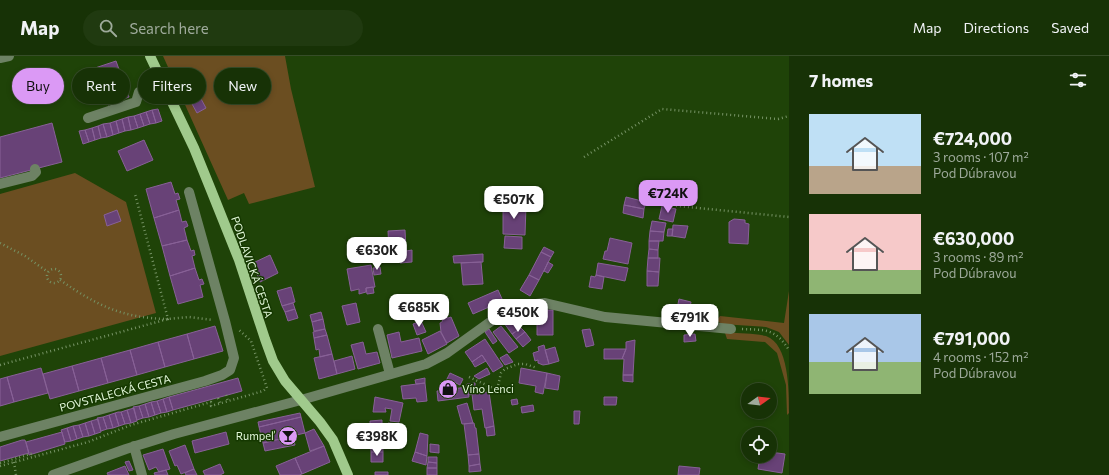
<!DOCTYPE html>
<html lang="en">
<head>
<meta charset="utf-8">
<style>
	:root { --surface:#173206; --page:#203a10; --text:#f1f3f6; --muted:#9eaa9b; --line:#364d28; --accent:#db99f5 }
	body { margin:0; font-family:Commissioner,sans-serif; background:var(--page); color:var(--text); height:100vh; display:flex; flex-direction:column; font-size:15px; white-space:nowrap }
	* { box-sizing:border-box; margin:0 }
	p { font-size:13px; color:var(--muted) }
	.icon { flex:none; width:22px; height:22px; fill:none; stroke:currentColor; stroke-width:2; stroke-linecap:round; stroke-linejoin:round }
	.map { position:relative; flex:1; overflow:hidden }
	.drawer { display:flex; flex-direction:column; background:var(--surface); width:320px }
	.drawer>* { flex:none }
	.guide { position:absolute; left:12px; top:12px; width:380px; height:36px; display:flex; gap:8px }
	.needle { width:26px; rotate:75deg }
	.controls { position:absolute; left:741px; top:327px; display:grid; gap:8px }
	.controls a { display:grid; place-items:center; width:36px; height:36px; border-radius:50%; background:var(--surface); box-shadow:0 2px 6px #0003,0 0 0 1px var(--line); font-size:20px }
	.price { position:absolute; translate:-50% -34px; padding:0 9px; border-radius:8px; background:#fff; color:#222; font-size:13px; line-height:26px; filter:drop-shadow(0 1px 2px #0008) }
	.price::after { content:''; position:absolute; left:50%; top:24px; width:12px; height:9px; margin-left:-6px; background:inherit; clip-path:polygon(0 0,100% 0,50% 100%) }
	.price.on { background:var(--accent); color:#111 }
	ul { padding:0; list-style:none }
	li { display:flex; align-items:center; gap:12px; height:100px; padding:0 20px }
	li span { display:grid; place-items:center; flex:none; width:112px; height:80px; border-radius:0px; color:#555 }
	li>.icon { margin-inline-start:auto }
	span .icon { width:48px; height:48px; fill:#fffc; stroke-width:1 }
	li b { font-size:17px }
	h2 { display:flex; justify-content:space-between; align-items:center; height:48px; padding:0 20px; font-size:17px }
	.pill { padding:0 14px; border-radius:18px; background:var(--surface); box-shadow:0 2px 6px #0003,0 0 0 1px var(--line); font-size:14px; line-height:36px }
	.pill.on { background:var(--accent); color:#111 }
	header { display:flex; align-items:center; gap:24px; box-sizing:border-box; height:56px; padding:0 20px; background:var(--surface); border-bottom:1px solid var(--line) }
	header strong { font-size:19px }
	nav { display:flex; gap:22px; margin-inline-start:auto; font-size:14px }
	.search { width:280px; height:36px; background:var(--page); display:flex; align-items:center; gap:10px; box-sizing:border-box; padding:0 14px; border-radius:22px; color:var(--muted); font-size:15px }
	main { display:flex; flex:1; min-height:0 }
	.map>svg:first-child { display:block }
	.green { fill:#6b4e21 }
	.building { fill:#684277; stroke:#886197 }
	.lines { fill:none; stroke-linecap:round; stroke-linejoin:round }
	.path { stroke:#769365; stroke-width:2.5; stroke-dasharray:1 3; stroke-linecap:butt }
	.minor { stroke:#6d8264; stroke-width:10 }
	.major { stroke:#a0ca8c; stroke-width:10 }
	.labels { text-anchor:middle; stroke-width:3; stroke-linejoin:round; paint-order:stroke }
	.street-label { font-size:11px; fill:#e2f7d8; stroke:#153800 }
	.poi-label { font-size:11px; fill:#e2f7d8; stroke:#153800; text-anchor:start }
</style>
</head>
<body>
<header>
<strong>Map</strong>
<div class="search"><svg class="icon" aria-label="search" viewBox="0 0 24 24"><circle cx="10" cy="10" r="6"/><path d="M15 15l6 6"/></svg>Search here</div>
<nav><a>Map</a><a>Directions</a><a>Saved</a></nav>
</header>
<main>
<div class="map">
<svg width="789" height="419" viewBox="0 0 789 419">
	<rect width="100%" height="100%" fill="#1f4308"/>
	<path class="green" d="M163 0H285L291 33 315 131 249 148 244 137 228 144Z
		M75 117 126 146 156 257 0 300V138Z
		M789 235V289L779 276 766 271 721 268 717 264 720 260 784 267Z
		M728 276C740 278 754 277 766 280 789 288 789 334 789 357L787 359 786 329 777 297 765 286 727 283 725 277Z"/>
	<path class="building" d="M116 5 129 41 108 49 95 12Z
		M200 41 206 52 197 57 191 46Z
		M158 53 162 65 156 67 152 54Z
		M152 54 156 67 150 68 146 56Z
		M146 56 150 68 144 70 140 58Z
		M140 58 144 70 138 72 134 60Z
		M134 60 138 72 131 74 128 61Z
		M128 61 131 74 125 75 122 63Z
		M122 63 125 75 119 77 116 65Z
		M116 65 119 77 113 79 110 67Z
		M52 67 62 106 0 122V81Z
		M110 67 113 79 107 81 103 68Z
		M103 68 107 81 101 82 98 70Z
		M98 70 101 82 95 84 92 72Z
		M92 72 95 84 89 86 85 74Z
		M85 74 89 86 83 88 79 75Z
		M144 84 153 104 127 115 118 95Z
		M171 126 175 138 178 137 180 143 176 144 179 154 154 162 146 133Z
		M626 141 646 146 644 153 624 149Z
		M503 149 526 150 525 179 503 178Z
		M624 149 644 153 643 162 623 157Z
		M662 150 676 153 673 166 659 163Z
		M117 154 121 165 107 170 104 159Z
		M179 154 182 166 186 165 188 170 184 172 187 184 162 190 154 162Z
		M734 163 745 164V167L749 168 748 188 729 187V166Z
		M652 165 666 167 664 176 650 175Z
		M673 169 688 170 685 182 672 180Z
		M668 173H673L672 180H667Z
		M405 174 406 193 389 194 388 175Z
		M650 175 664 176 663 185H649Z
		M505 180 522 181V193L504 192Z
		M610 182 632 187 628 208 603 203 605 195H607Z
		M187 184 191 195 194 194 195 199 192 200 195 212 170 220 162 190Z
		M649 185H659L658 194 649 193Z
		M544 191 554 196 551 201 541 196Z
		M406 193V195L412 194V206L400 207 399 194Z
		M649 193 658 194V202H648Z
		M541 196 551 201 539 224 529 219Z
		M483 198V206L454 207 453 200Z
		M270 199 278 217 260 226 253 207Z
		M648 202H660L659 216 647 215Z
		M481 206 483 228 463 229 461 207Z
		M548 206 553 209 548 217 544 215Z
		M598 207 628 212 625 225 596 219Z
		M371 209 375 231 366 232V236L359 238V233L351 235 347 213Z
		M380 211 381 218 374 219 373 212Z
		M195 212 199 224 202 223 204 228 200 229 203 241 178 248 170 220Z
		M647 215 659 216 658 230H647Z
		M529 219 539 224 530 240 520 234Z
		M596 219 604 221 602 233 589 231 591 220 595 221Z
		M291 231 295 246 282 250 277 235Z
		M373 231 374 237 367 238 366 232Z
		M498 234 503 245 473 258 468 247Z
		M679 243 691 246 688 261 676 258Z
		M293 247 295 253 285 256 282 250Z
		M356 247 360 266 347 269 342 250Z
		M295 253 298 262 288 265 285 256Z
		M525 254H553V279H537V265H525Z
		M321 256 323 263 312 266 310 259Z
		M446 261 448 262 451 261 459 280 447 287 441 276 440 267 442 266 443 263Z
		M512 261 521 272 512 278 504 267Z
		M323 263 325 273 314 275 312 266Z
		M421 265 426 276 417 279 413 268Z
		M215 270 223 295 194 303 187 278Z
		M501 270 518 291 509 297 493 276Z
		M521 272 525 276 516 283 512 278Z
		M325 273 327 279 314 282 313 276Z
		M489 273 497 285 493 288 485 276Z
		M590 273 594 289 586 291 582 274Z
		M440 275 447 288 428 298 422 284Z
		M399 276 401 286 419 282 422 295 392 302 387 279Z
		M525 276 531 284 523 291 516 283Z
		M187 278 194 303 165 311 158 286Z
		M695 278 696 285 684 286V279Z
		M327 279 332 298 320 301 319 293 316 294 314 282Z
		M485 283 503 310 493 316 482 299 472 306 465 296Z
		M635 284 633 319H623L624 303H622L626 293V286Z
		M158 286 165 311 137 319 130 294Z
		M363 286 366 298 377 296 380 307 358 313 351 289Z
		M544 289 549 308 543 309 538 307V304L535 305 533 297 539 295 538 291Z
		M555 291 559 305 549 308 545 294Z
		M604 293H626L622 303H604Z
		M130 294 137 319 108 327 101 302Z
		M332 298 337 318 319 323 314 302Z
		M507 298 513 306 505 309 500 302Z
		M482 299 486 305 475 311 472 306Z
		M352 300 355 313 337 318 334 305Z
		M101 302 108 327 79 335 72 310Z
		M72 310 79 335 50 343 43 318Z
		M41 312 48 337 14 346 7 321Z
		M487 312 490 318 479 323 474 320Z
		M521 312 547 317 543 338 535 336 536 330 519 327Z
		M450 317 463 323 460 329 456 327 454 330 445 327Z
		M547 317 560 320 558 334 545 332Z
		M623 319H633V326L623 325Z
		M7 321 14 346 0 350V323Z
		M238 322 242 335 173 354 169 341Z
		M425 322V327L416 328 415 324Z
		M425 327 427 345 417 346 416 342 403 343 401 330Z
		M475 327V338L468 339 467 328Z
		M467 331 469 341 438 345 437 335Z
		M489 336 494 370 485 372 482 353 474 354 472 338Z
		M169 341 173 354 167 356 163 343Z
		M375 341 403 347 399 366 390 365 392 353 385 352 386 356H373Z
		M604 341H617L616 349H604Z
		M163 343 167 356 161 357 157 345Z
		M517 343 518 348 512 349 511 344Z
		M157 345 161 357 155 359 151 346Z
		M151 346 155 359 149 361 145 348Z
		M467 347 473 367 462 368 457 350Z
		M145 348 149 361 143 362 139 350Z
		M533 349 534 355 522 357 521 351Z
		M139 350 143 362 137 364 133 351Z
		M134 352 137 365 131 367 127 354Z
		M127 354 131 367 125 368 121 356Z
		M574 355H580L579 368H574Z
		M118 356H121L125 368 119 370 115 357Z
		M115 357 119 370 113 372 109 359Z
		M300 357 301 361 259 371 258 366Z
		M109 359 113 372 107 373 103 361Z
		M103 361 107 373 101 375 97 362Z
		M301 361 305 377 263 387 259 371Z
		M98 363 101 376 95 378 91 365Z
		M382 364V374L370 375V365Z
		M91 365 95 378 89 380 85 367Z
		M85 367 89 380 83 381 79 369Z
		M388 367 399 368 397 390 386 389Z
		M473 367H474L475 372H476L479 398 468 399 464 368Z
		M79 369 83 381 77 383 73 370Z
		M73 370 77 383 71 385 67 372Z
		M494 370 495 379 487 380 486 372Z
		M67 372 71 385 65 386 61 374Z
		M314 373 324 390 310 395 305 377Z
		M382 374 383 396H371L370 375Z
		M62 376 65 388 29 399 26 386Z
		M226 376 229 388 195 397 192 385Z
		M420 377 428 379 427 400 415 396Z
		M293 380 295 389 265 395 263 387Z
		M22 384H25L29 397 0 405V391Z
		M430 388 439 389V397L430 396Z
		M185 389 194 413 181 418 177 409 175 410 169 395Z
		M324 390 330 406 302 418 295 402Z
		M163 393 170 413 159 416 156 411 149 414 143 399Z
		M371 396H383V406H371Z
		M415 396 427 400 426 409 412 405Z
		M770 396 785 398 782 417 758 413 760 400H770Z
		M479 398 480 408 469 410 468 399Z
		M428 401H437V407L428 406Z
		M295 402 302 418 299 419H280L276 410Z
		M129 405 133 414 129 415 125 406Z
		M428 406 437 407V412H427Z
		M220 408 224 417 220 419H205L203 415Z
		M480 408 481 415 469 416V410Z
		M125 410 129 419H108L107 417Z
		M679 410 700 412 699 419H678Z
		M427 412H437V419H427Z
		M194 413 197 419H186L185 417Z
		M166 414 168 419H155L154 417Z
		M375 416H388V419H375Z"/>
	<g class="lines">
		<path class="path" d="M584 101 662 53 778 63 789 60
			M668 149 789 161
			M0 187 25 200 48 216
			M47 220a7 7 0 1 1 14 0a7 7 0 1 1-14 0Z
			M60 224C98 250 122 262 168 263L135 138
			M742 273C765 274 775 272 789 294
			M0 309 168 263 189 261 213 264
			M469 321 497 334 501 317 505 313 518 308H525L537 312
			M226 339 228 345
			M218 342 220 347
			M14 406 16 419
			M0 407 34 397
			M0 410 88 386 131 369 211 346V350L263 335 267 332 251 285 239 274"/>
		<path class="minor" d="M0 2 9 0
			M88 62 136 46 139 36 162 25
			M0 128 32 120 36 116 35 113
			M378 273 390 318
			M0 381 205 325 222 319 230 314 234 302 225 265 189 136
			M134 390 142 419
			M53 419 126 393 174 378 301 344 426 308 447 297 504 256 518 250 545 247 605 261 731 273"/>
		<path class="major" d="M150 0 194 92 211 134 239 204 265 283 273 305 285 325 320 366 333 384 348 419"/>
	</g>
	<defs>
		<g id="shop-disc" transform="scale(1)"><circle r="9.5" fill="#db99f5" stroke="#153800"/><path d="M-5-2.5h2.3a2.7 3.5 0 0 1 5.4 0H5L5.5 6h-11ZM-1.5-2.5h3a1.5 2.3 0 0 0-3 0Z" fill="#111"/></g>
		<g id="bar-disc" transform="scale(1)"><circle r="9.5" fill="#db99f5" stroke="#153800"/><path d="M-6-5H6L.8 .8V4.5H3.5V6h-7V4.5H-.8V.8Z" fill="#111"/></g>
	</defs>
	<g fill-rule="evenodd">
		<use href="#shop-disc" x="448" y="333"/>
		<use href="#bar-disc" x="288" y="380"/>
	</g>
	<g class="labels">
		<g class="street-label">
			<text transform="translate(252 211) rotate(71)" y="4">PODLAVICKÁ CESTA</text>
			<text transform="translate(115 337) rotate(-15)" y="4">POVSTALECKÁ CESTA</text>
		</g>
		<g class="poi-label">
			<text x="462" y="337">Víno Lenci</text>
			<text x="274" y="384" text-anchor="end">Rumpeľ</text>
		</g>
	</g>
</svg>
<div class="controls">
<a><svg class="needle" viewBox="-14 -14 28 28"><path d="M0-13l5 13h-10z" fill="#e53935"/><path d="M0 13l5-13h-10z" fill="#9eaa9b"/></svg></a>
<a><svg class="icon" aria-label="locate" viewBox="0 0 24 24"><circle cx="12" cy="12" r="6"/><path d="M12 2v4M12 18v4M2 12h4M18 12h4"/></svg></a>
</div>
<b class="price on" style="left:668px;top:158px">€724K</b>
<b class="price" style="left:514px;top:164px">€507K</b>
<b class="price" style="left:377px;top:215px">€630K</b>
<b class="price" style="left:419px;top:272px">€685K</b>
<b class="price" style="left:518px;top:277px">€450K</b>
<b class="price" style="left:690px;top:282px">€791K</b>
<b class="price" style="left:377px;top:401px">€398K</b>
<div class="guide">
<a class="pill on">Buy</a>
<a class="pill">Rent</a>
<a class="pill">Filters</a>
<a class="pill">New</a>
</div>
</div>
<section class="drawer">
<h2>7 homes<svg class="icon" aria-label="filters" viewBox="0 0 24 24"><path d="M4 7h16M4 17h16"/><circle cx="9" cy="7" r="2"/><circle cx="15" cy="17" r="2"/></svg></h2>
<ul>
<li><span style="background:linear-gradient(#bfe0f5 65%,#b9a48a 0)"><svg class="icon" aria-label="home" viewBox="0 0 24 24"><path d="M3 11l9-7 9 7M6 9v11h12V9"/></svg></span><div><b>€724,000</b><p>3 rooms · 107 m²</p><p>Pod Dúbravou</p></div></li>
<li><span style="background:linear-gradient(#f6c9c9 70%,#8fb573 0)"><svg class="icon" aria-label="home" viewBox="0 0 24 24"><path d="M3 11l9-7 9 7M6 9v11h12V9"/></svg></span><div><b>€630,000</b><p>3 rooms · 89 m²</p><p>Pod Dúbravou</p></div></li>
<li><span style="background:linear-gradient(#a9c7e8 60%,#8fb573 0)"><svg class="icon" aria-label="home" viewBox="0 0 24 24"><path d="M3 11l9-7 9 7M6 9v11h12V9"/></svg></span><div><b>€791,000</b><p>4 rooms · 152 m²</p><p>Pod Dúbravou</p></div></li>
</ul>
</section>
</main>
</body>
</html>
